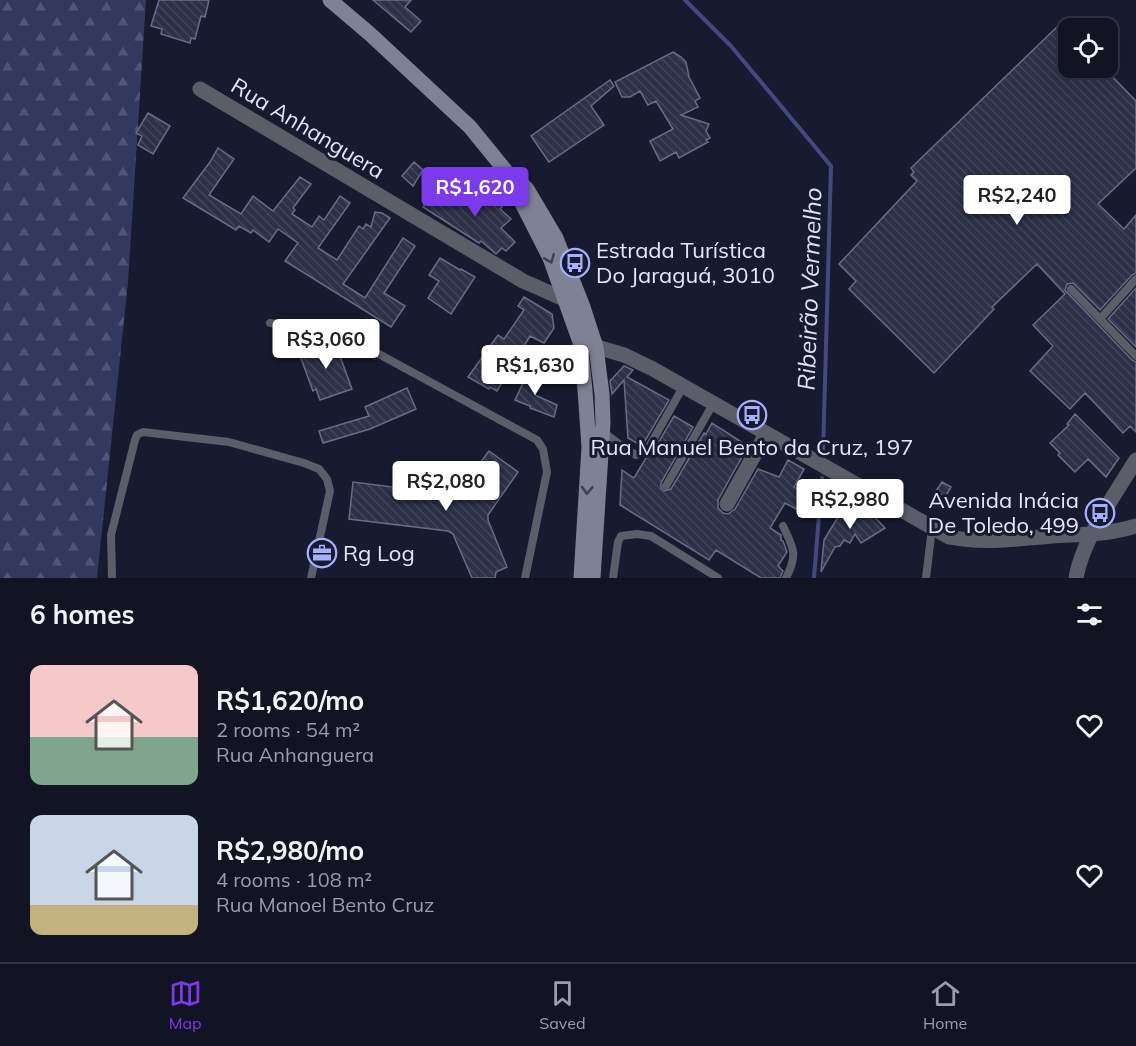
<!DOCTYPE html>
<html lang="en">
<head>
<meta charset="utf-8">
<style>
	:root { --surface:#121424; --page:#1f2131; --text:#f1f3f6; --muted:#9c9ea6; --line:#313341; --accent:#7c3aed }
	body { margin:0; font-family:Mulish,sans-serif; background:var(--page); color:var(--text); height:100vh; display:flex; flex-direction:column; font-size:22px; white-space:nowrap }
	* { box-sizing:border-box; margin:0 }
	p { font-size:20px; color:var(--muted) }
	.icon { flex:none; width:33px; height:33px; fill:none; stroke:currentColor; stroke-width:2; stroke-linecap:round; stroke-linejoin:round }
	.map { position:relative; height:578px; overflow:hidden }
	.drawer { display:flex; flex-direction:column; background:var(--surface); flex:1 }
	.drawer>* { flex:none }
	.fabs { position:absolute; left:1058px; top:18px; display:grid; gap:12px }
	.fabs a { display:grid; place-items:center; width:60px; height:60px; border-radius:12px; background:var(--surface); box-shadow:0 6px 24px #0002,0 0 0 2px var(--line); font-size:30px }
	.price { position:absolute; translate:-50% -51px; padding:0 14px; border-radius:6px; background:#fff; color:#222; font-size:20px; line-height:39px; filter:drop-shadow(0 2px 3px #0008) }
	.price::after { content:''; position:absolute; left:50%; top:36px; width:18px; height:14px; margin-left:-9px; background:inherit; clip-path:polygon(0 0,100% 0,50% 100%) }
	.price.current { background:var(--accent); color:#fff }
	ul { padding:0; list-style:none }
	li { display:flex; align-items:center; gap:18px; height:150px; padding:0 30px }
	li span { display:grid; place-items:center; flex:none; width:168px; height:120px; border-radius:12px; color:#555 }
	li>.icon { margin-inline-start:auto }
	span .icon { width:72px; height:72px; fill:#fffc; stroke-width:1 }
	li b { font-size:26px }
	h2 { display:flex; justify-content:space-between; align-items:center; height:72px; padding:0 30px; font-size:26px }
	.menu { display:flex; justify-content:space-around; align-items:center; height:84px; border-top:2px solid var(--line); background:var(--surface); font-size:16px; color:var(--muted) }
	.menu a { display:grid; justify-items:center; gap:3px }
	.menu .current { color:var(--accent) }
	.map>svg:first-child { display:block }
	.forest { fill:url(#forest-firs) }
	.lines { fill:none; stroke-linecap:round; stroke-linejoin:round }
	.stream { stroke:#43497f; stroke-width:4 }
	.building { fill:url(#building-back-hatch); stroke:#686d87; stroke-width:1.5 }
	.lane { stroke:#5b5d69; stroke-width:8 }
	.street { stroke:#5b5d69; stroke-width:15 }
	.secondary { stroke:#7e8294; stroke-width:15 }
	.oneway { stroke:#3c3f53 }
	.labels { text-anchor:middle; stroke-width:6; stroke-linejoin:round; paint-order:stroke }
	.street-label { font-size:22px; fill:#e4e7f7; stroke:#181b30 }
	.poi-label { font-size:22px; fill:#e4e7f7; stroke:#181b30; text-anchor:start }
	.water-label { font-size:24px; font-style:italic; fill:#dee2f3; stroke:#181b30 }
</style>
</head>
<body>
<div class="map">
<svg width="1136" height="578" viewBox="0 0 1136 578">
	<defs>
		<pattern id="forest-firs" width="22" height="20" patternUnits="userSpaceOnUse" patternTransform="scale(1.5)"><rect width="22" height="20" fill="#33385f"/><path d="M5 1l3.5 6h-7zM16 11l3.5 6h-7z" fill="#505577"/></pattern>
		<pattern id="building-back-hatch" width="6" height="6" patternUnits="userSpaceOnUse" patternTransform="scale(1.5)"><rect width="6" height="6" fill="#2d3148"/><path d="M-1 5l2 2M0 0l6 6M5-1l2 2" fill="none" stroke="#41455a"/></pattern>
	</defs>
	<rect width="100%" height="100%" fill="#181b30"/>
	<path class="forest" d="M0 0H146L128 282 97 578H0Z"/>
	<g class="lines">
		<path class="stream" d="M685 0 731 46 831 166 823 454
			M814 578 822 478"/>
	</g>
	<path class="building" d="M159 0H209L205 17 201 16 195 39 191 38 190 43 161 34 162 29 151 26Z
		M373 0H411L405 7 421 21 411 32Z
		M1061 23 1068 30V68H1104L1136 101V168L1098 204 1124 229 1136 215V273L1132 275 1100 310 1073 283 1067 284 1065 290 1132 360 1136 362V432L1130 426 1123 433 1085 393 1070 409 1030 371 1053 346 1033 325 1065 294 1037 264 992 307 994 309 934 373 849 289 856 281 839 264 917 181 911 175 914 172 911 168Z
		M673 52 681 57 686 62 689 77 700 98 695 101 698 107 681 115 709 124 706 131 710 138 706 140 708 142 679 158 676 152 660 161 650 141 673 129 656 101 648 105 640 91 630 97H622L615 82Z
		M610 80 614 86 591 106 604 125 549 162 531 136Z
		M148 113 170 126 153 154 138 145 142 136 136 133Z
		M218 148 234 159 209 195 241 214 253 196 273 211 300 177 311 184 293 208 295 210 292 214 312 227 319 216 324 220 340 196 350 203 318 248 337 260 359 226 363 229 366 224 371 227 375 212 382 213 390 218 343 284 365 298 403 238 415 246 384 293 405 306 391 327 285 261 298 243 278 229 269 242 253 230 251 233 239 226 236 230 183 198 210 162Z
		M414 162 423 170 413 186 402 176Z
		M478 188 480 190 482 188 493 197 491 199 502 207 500 209 511 219 501 228 515 242 506 251 502 248 496 254 481 241 479 243 423 207 434 191 452 204 457 198 463 202Z
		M440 258 460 270 461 269 475 277 451 314 428 298 439 281 429 275Z
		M1136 288V347L1108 319Z
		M524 297 552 314 554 328 544 343 530 336 497 391 490 387 489 389 468 377 498 335 504 339 524 310 518 306Z
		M334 340 352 389 320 400 316 389 313 391 299 353Z
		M624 366 633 370 627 377 669 400 642 446 628 438 624 380 612 394 610 381Z
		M529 370 540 376 535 395 557 405 554 417 530 408V406L515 400Z
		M407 388 416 409 370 429 323 443 319 431 369 416 365 407Z
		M1075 414 1119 458 1106 477 1088 459 1075 472 1058 455 1060 453 1050 443 1069 425 1067 424Z
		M674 416 693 427 661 483V488L664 491 671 489 704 433 706 434 712 423 748 446 718 500V508L723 513 728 514 735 509 758 469 779 477 788 460 804 469 794 487 805 494 796 509 785 503 770 528 781 535V540L783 541 787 552 778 566 783 571 780 578H761L716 550 709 560 620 505 622 470 634 478 646 458 651 455Z
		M489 451 518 472 488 515V520L507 567 496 572 495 578H472L453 534 448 531 349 519 353 482 456 495Z
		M942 482 951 487 945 497 936 491Z
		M846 504 866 516 869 511 885 528 861 543 855 534 850 543 844 540 840 546 835 547 821 572 824 540Z"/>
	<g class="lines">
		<path class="lane" d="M1071 289 1136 356
			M1100 319 1136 279
			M270 323 323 329 353 340 537 440 543 449 547 472 525 578
			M602 431 623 447 636 455 646 452 683 387
			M666 486 713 404
			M783 526C794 549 798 554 786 578
			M112 578 111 535 135 440 137 435 143 432 229 442 304 463 319 469 327 479 330 491 311 578
			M613 578 618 542 621 536 637 534 651 536 718 578
			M926 578 932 528"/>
		<path class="street" d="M200 89 523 281 575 304
			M587 344 624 355 653 369 949 537C983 544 1018 539 1052 536 1081 534 1108 535 1136 526
			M727 504 766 434
			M1076 578C1082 540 1116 493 1136 460"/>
		<path class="secondary" d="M330 0 370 34 470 127 505 170 550 258 580 342 585 390 589 447 581 578
			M513 175 527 189 556 238 583 307 596 347 602 394 603 423 593 578"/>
	</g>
	<defs><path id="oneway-chevron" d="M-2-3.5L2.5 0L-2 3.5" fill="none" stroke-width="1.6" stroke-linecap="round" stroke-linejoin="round" transform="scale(1.5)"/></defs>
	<g class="oneway">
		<use href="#oneway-chevron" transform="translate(550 259) rotate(68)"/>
		<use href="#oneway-chevron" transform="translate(587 490) rotate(93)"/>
	</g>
	<defs>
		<g id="bus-ring" transform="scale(1.5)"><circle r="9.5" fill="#181b30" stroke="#a5b1fc" stroke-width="1.5"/><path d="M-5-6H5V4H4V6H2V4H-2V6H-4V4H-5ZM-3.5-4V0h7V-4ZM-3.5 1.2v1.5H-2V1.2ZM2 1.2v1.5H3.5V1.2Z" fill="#a5b1fc"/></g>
		<g id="office-ring" transform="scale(1.5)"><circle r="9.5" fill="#181b30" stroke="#a5b1fc" stroke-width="1.5"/><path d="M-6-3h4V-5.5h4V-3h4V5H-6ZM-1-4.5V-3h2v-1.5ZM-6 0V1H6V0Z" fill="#a5b1fc"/></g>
	</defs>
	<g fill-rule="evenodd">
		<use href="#bus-ring" x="575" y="263"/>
		<use href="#bus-ring" x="752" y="415"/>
		<use href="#bus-ring" x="1100" y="513"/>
		<use href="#office-ring" x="322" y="553"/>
	</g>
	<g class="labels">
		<g class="street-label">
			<text transform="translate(308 128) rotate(31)" y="8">Rua Anhanguera</text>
		</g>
		<g class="poi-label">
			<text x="596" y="258">Estrada Turística<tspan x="596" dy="25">Do Jaraguá, 3010</tspan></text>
			<text x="752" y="455" text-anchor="middle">Rua Manuel Bento da Cruz, 197</text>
			<text x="1079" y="508" text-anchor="end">Avenida Inácia<tspan x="1079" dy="25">De Toledo, 499</tspan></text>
			<text x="343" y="561">Rg Log</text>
		</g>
		<g class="water-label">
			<text transform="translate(810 289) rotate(-88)" y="8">Ribeirão Vermelho</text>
		</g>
	</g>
</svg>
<div class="fabs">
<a><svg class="icon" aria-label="locate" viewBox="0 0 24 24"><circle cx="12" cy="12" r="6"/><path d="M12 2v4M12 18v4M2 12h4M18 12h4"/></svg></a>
</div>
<b class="price current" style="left:475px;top:218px">R$1,620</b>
<b class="price" style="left:1017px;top:226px">R$2,240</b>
<b class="price" style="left:326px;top:370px">R$3,060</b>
<b class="price" style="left:535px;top:396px">R$1,630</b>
<b class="price" style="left:446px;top:512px">R$2,080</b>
<b class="price" style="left:850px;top:530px">R$2,980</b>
</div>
<section class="drawer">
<h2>6 homes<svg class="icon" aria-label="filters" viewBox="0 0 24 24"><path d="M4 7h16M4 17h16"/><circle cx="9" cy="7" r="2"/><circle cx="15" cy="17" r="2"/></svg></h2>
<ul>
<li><span style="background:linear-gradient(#f6c9c9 60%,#7fa58c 0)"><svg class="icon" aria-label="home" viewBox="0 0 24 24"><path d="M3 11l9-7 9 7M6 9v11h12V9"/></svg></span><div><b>R$1,620/mo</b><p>2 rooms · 54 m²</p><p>Rua Anhanguera</p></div><svg class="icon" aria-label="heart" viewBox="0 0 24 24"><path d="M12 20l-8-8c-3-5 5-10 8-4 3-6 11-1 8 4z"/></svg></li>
<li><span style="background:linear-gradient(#c9d6e8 75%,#c2b280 0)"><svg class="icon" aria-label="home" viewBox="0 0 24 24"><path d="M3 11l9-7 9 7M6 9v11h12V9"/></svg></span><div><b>R$2,980/mo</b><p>4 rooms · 108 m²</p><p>Rua Manoel Bento Cruz</p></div><svg class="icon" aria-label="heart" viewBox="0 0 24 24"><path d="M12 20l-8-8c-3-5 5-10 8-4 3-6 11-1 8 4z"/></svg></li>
</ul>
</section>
<nav class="menu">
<a class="current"><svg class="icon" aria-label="map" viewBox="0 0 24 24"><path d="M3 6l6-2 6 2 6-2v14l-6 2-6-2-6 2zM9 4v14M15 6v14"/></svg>Map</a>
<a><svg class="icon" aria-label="saved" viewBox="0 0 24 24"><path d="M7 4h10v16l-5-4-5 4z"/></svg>Saved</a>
<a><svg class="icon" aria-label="home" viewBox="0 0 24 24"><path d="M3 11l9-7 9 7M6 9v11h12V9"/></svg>Home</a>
</nav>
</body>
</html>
